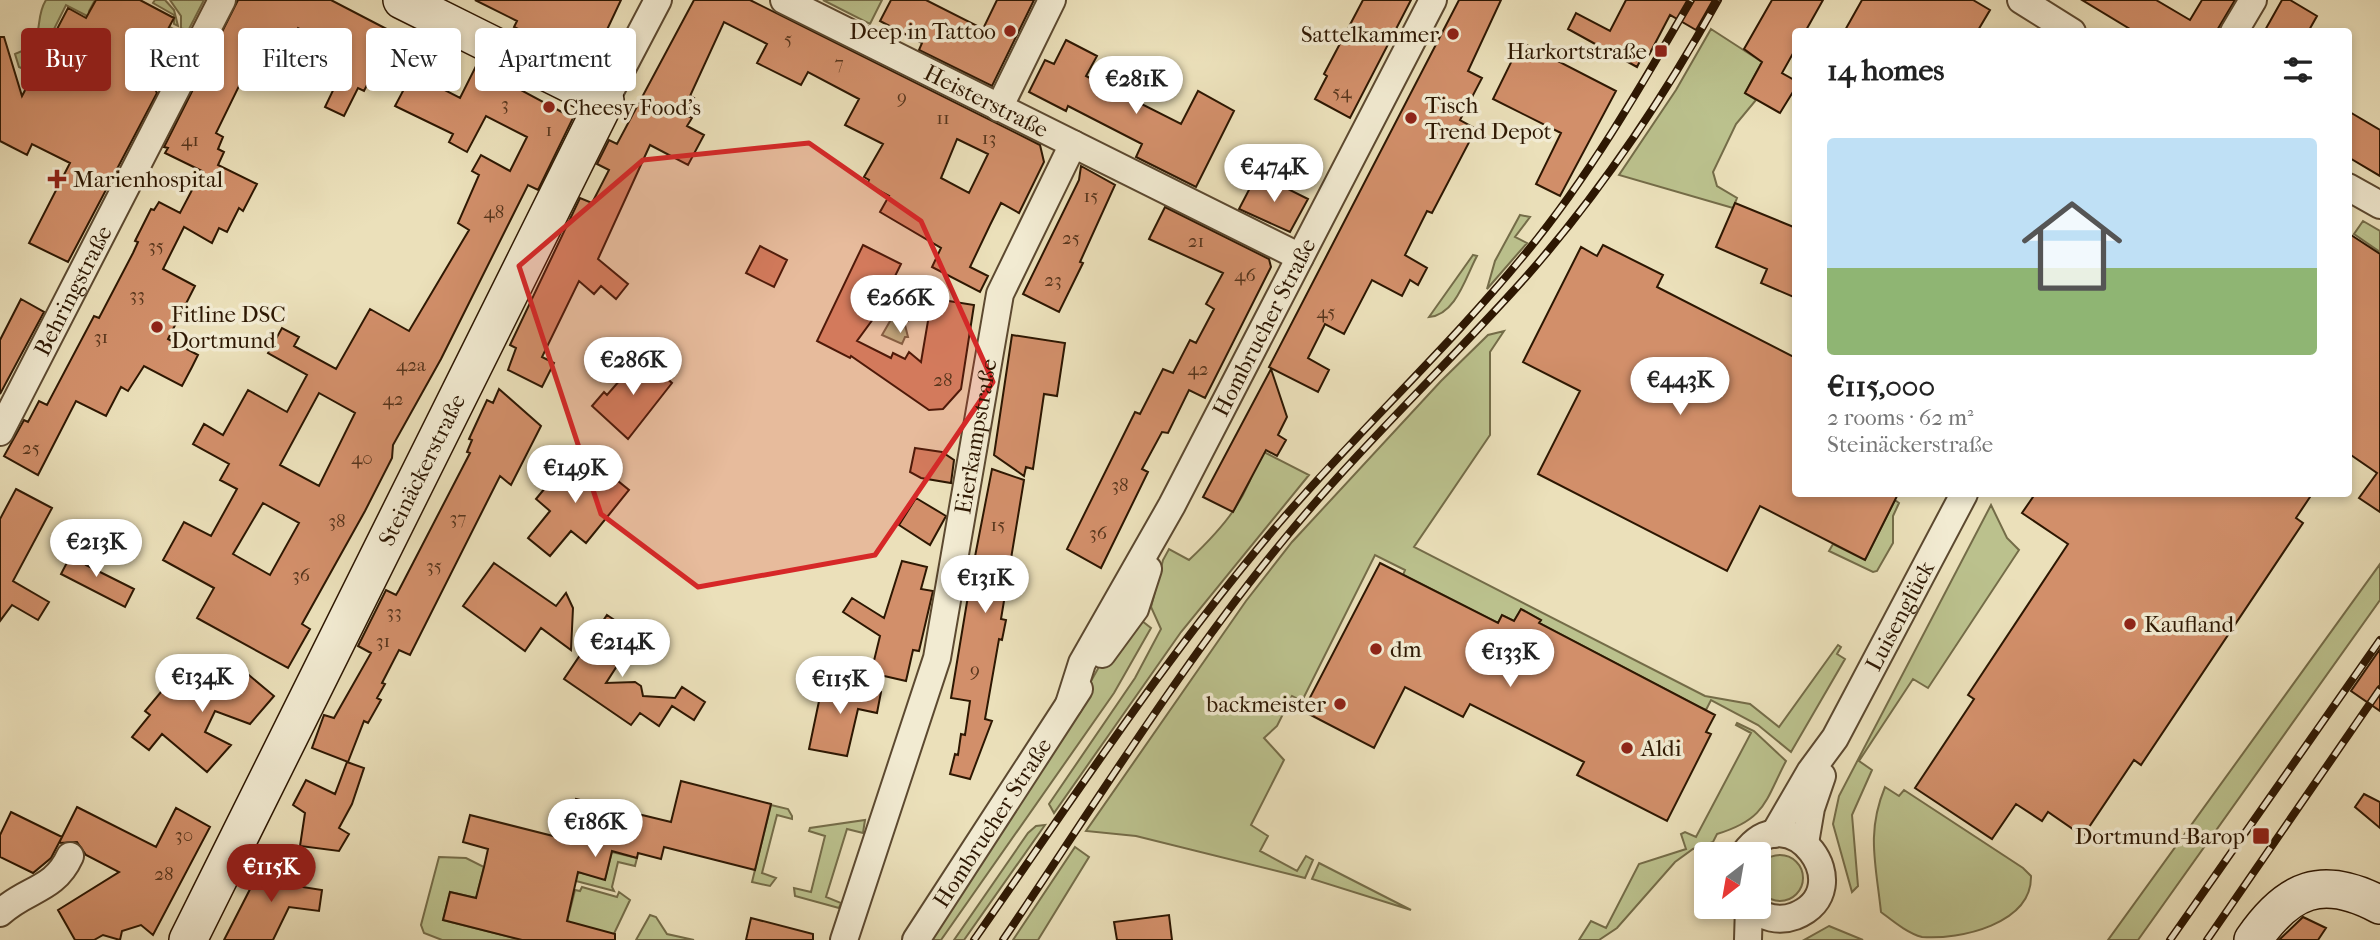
<!DOCTYPE html>
<html lang="en">
<head>
<meta charset="utf-8">
<style>
	:root { --surface:#fff; --page:#f6f6f6; --text:#222; --muted:#767676; --line:#e0e0e0; --accent:#8f2418 }
	body { margin:0; font-family:"IM FELL French Canon",serif; background:var(--page); color:var(--text); height:100vh; display:flex; flex-direction:column; font-size:26px; white-space:nowrap }
	* { box-sizing:border-box; margin:0 }
	p { font-size:23px; color:var(--muted) }
	.icon { flex:none; width:38px; height:38px; fill:none; stroke:currentColor; stroke-width:2; stroke-linecap:round; stroke-linejoin:round }
	.map { position:relative; flex:1; overflow:hidden }
	.side { position:absolute; left:1792px; top:28px; width:560px; height:469px; display:flex; flex-direction:column; background:var(--surface); border-radius:7px; box-shadow:0 4px 10px #0003 }
	.side>* { flex:none }
	.banner { position:absolute; left:21px; top:28px; width:665px; height:63px; display:flex; gap:14px }
	.needle { width:46px; rotate:211deg }
	.buttons { position:absolute; left:1694px; top:842px; display:grid; gap:14px }
	.buttons a { display:grid; place-items:center; width:77px; height:77px; border-radius:7px; background:var(--surface); box-shadow:0 4px 10px #0003; font-size:35px }
	.price { position:absolute; translate:-50% -60px; padding:0 16px; border-radius:24px; background:#fff; color:#222; font-size:23px; line-height:46px; filter:drop-shadow(0 2px 4px #0008) }
	.price::after { content:''; position:absolute; left:50%; top:42px; width:21px; height:16px; margin-left:-10px; background:inherit; clip-path:polygon(0 0,100% 0,50% 100%) }
	.price.active { background:var(--accent); color:#fff }
	ul { padding:0; list-style:none }
	li { display:grid; align-content:center; gap:14px; height:371px; padding:0 35px }
	li+li { border-top:2px solid var(--line) }
	li span { display:grid; place-items:center; height:217px; border-radius:7px; color:#555 }
	li>.icon { margin-inline-start:auto }
	span .icon { width:126px; height:126px; fill:#fffc; stroke-width:1 }
	li b { font-size:30px }
	h2 { display:flex; justify-content:space-between; align-items:center; height:84px; padding:0 35px; font-size:30px }
	.chip { padding:0 24px; border-radius:7px; background:var(--surface); box-shadow:0 4px 10px #0003; font-size:24px; line-height:63px }
	.chip.active { background:var(--accent); color:#fff }
	.map>svg:first-child { display:block }
	.green { fill:#bbc18d; stroke:#746c48; stroke-width:2 }
	.building { fill:#d28f6a; stroke:#2d1702; stroke-width:2; fill-rule:evenodd }
	.lines { fill:none; stroke-linecap:round; stroke-linejoin:round }
	.street-casing { stroke:#5c4930; stroke-width:30 }
	.secondary-casing { stroke:#2d1702; stroke-width:40 }
	.street { stroke:#f2ebd2; stroke-width:26 }
	.secondary { stroke:#f2ebd2; stroke-width:37 }
	.rail-casing { stroke:#2d1702; stroke-width:8 }
	.rail { stroke:#f2ebd2; stroke-width:5; stroke-dasharray:16; stroke-linecap:butt }
	.marked { fill:#d62828; fill-opacity:0.2; stroke:#d62828; stroke-width:5; stroke-linejoin:round }
	.poi-dot { fill:#8f2418; stroke:#f2ebd2; stroke-width:2.5 }
	.labels { text-anchor:middle; stroke-width:7; stroke-linejoin:round; paint-order:stroke }
	.number-label { font-size:19px; fill:#56351c }
	.poi-label { font-size:23px; fill:#2d1702; stroke:#f2ebd2; text-anchor:start }
	.street-label { font-size:23px; fill:#2d1702; stroke:#f2ebd2 }
</style>
</head>
<body>
<div class="map">
<svg width="2380" height="940" viewBox="0 0 2380 940">
	<rect width="100%" height="100%" fill="#ebe0ba"/>
	<filter id="stains"><feTurbulence type="fractalNoise" baseFrequency=".00286" numOctaves="4"/><feColorMatrix values="0 0 0 0 .2 0 0 0 0 .09 0 0 0 0 .02 0 0 0 .5 -.17"/></filter>
	<radialGradient id="worn" r=".72"><stop offset=".6" stop-color="#630" stop-opacity="0"/><stop offset="1" stop-color="#630" stop-opacity=".3"/></radialGradient>
	<path class="green" d="M46 0H95L89 11 91 18 66 5 32 73 19 67 15 54C49 42 32 22 46 0Z
		M155 0H165L174 10 178 26 174 24V15L153 3Z
		M170 0H204L188 31 181 28V16Z
		M823 0H882L870 24Z
		M170 27 186 36 169 69 159 71 154 80 142 85 147 58 153 61 158 52 162 54 172 33 169 30Z
		M1711 29 1762 62 1745 93 1756 100 1736 124 1713 172 1717 186 1737 198 1733 208 1619 175 1676 90Z
		M1520 215 1530 217 1515 237 1527 243 1487 289 1495 261Z
		M2363 221 2380 231V252L2354 234Z
		M1473 255 1477 256C1466 276 1456 315 1429 317Z
		M895 296 912 305 908 321H904L908 337H905L902 344 882 335 893 316 888 313Z
		M1504 331 1490 352V435L1414 547 1705 696 1750 704 1779 727 1838 645 1841 647 1837 654 1845 659 1791 752 1758 725 1711 700 1706 710 1699 707 1539 623 1541 620 1521 609 1514 621 1502 615 1498 623 1403 575 1405 570 1375 555 1302 701 1292 696 1277 726 1264 738 1284 760 1251 825 1268 836 1260 851 1297 871 1306 856 1313 860 1305 878 1136 836 1086 831 1246 601 1292 542 1441 381 1488 335Z
		M1260 450 1309 475 1181 632 1054 813 1049 804 1135 678 1161 629 1151 607 1163 560 1169 549 1189 560C1224 527 1248 499 1260 450Z
		M1895 500 1899 503 1893 516V543L1877 571 1873 572 1829 551 1833 544 1865 560Z
		M1991 505 2007 538 2019 550 1928 688 1913 679 1859 761 1872 770 1852 815 1858 886 1852 892 1833 824 1839 796Z
		M2380 564V600L2138 940H2108Z
		M1137 617 1151 628 1114 693 941 940H931L1035 781 1100 665Z
		M1737 723 1754 731 1786 761C1765 801 1766 819 1717 834L1713 842 1693 849 1675 862 1617 928 1599 940H1579L1591 921 1606 928 1639 864 1686 849 1681 834 1685 832 1696 837 1751 733 1736 725Z
		M1885 787 1899 796 1904 790 2023 868 2031 876C2032 924 1960 940 1922 937 1907 933 1893 921 1881 912 1876 864 1866 833 1885 787Z
		M771 805 788 809 792 816V819L777 815 762 873 776 878 770 886 752 882Z
		M865 820 863 833 847 829 826 897 841 903 839 908 795 896 794 888 811 892 825 836 809 831 810 828Z
		M1045 825 964 940H954L1028 833 1036 826Z
		M1075 847 1089 857 1038 940H1013Z
		M612 852 637 858 635 866 618 862 612 887 614 891 576 881 578 872 605 879Z
		M1757 878a23 23 0 1 1 46 0a23 23 0 1 1-46 0Z
		M439 857 466 858 484 867 476 898 450 892 443 920 522 940H442L424 933 421 925Z
		M1319 863 1411 910 1312 879Z
		M582 887 617 897 619 892 630 900 611 940 567 922 575 890 580 891Z
		M650 915 656 917 667 934 694 940H636Z
		M1829 926 1863 940H1804Z"/>
	<path class="building" d="M96 0H140L174 18 146 70 157 93 68 262 29 243 70 163 32 144 27 155 0 141V37H4L22 96 68 8 86 18Z
		M238 0H331L404 38 392 63 460 98 476 66 573 118 538 190 528 185 441 359 393 445 392 458 365 511 302 624 310 629 288 668 197 618 214 588 163 560 184 522 211 536 237 489 220 480 229 464 193 444 204 424 223 435 248 390 287 412 307 375 268 353 282 328 299 337 294 346 336 369 370 309 409 331 469 230 458 223 479 175 472 171 481 155 510 171 527 137 486 116 467 152 449 142 453 134 395 106 403 91 372 75 364 91 358 88 344 116 325 107 339 78 324 71 336 48 298 28 286 51 262 39 216 133 223 137 218 149 224 152 218 165 257 184 243 211 239 208 227 232 219 228 212 243 184 227 163 269 195 286 168 339 198 355 192 367 182 386 144 366 128 391 121 387 106 416 76 401 38 475 4 456 24 420 28 422 39 401 47 405 94 316 99 318 133 253 138 242 135 241 151 209 154 210 159 202 180 213 202 171 165 153 168 148 164 147ZM319 393 355 413 319 486 280 465ZM263 503 299 523 270 575 233 554Z
		M475 0H621L596 53 591 52 587 62 514 27 517 21Z
		M694 0H750L1040 145 1044 162 1019 213 1001 203 990 225 970 267 988 276 980 292 932 267 941 248 880 212 889 196 867 184 869 180 864 177 883 144 845 125 859 99 808 72 801 85 757 63 767 44 724 22 690 96 694 98 686 115 692 118 687 126 704 135 688 165 650 145 598 259 628 284 616 299 601 286 594 294 579 281 542 357 554 363 542 387 508 370 516 348 510 345 580 198 592 203 609 170 597 164 609 140 617 144ZM957 139 988 154 969 193 941 178Z
		M891 0H926L983 29 997 0H1034L992 86 919 50 922 43 880 21Z
		M1363 0H1411L1350 118 1315 99 1327 76 1324 74Z
		M1459 0H1501L1468 71 1482 78 1460 120 1476 129 1432 213 1427 211 1405 255 1427 268 1418 285 1410 280 1402 296 1372 280 1344 334 1325 324 1308 358 1329 370 1318 392 1269 367Z
		M1626 0H1713L1696 30 1670 15 1649 55 1644 53 1637 67 1568 29 1576 13 1610 31Z
		M1772 0H1823L1805 32H1796V48L1782 73 1796 81V87L1780 113 1745 93 1762 62 1744 49Z
		M1862 0H1973L1990 10 1977 32H1844Z
		M2082 0H2156L2190 20 2202 0H2235L2216 32H2135Z
		M2282 0H2290L2317 16 2308 32H2264Z
		M1066 40 1097 56 1086 76 1181 124 1198 91 1234 111 1196 187 1136 157 1142 144 1068 106 1066 111 1029 92 1045 60 1054 64Z
		M1521 42 1616 91 1560 196 1536 184 1561 133 1493 99Z
		M2348 111 2380 130V176L2348 157Z
		M1081 166 1115 185 1080 262 1083 263 1059 312 1023 294 1079 180Z
		M1266 178 1308 199 1290 232 1239 209 1252 184 1260 188Z
		M1735 203 1796 228V298L1761 283 1767 269 1716 247Z
		M1165 207 1269 259 1271 267 1205 398 1189 390 1168 433 1162 432 1142 469 1148 472 1101 568 1067 549 1135 412 1140 414 1163 369 1173 373 1190 340 1196 343 1214 309 1206 304 1223 273 1149 239Z
		M2348 233 2380 254V512L2359 498 2377 473 2348 453Z
		M863 245 901 264 876 315 857 341 891 358 893 353 905 359 909 352 921 362 929 315 933 316 936 299 974 305 961 389 943 409 929 410 851 356 850 358 817 341Z
		M1603 245 1663 275 1657 287 1796 358V494H1898L1865 560 1760 506 1727 571 1538 474 1580 391 1523 362 1581 247 1597 256Z
		M760 246 787 260 774 287 746 273Z
		M21 299 44 312 0 394V340Z
		M1012 335 1065 343 1057 396 1044 394 1033 469 1026 467 1024 476 994 455Z
		M641 356 672 383 628 439 592 406 604 392 607 395Z
		M1271 369 1287 417 1278 435 1286 440 1277 456 1266 450 1233 512 1203 497Z
		M499 389 541 426 511 485 500 476 410 655 399 650 382 683 385 684 377 698 381 700 368 723 364 721 348 762 312 748 324 715 334 718 371 653 358 646 386 590 396 595 399 590 470 453 467 452 472 440 469 439 487 400 493 403Z
		M915 448 942 452 954 460 951 483 921 478 910 472Z
		M573 454 608 483 613 477 629 490 586 543 571 531 550 556 528 538 550 511 536 499Z
		M992 469 1024 480 1001 619 1006 620 1002 640 999 639 985 719 992 721 970 779 950 774 955 754 958 755 961 734 965 735 970 701 951 698 971 578 988 582 972 572Z
		M16 489 52 508 13 581 49 602 38 620 12 605 0 621V519Z
		M2035 494H2312L2296 518 2303 523 2141 765 2134 760 2083 836 2048 812 2042 821 2016 804 1992 839 1915 788 1974 699 1968 695 2068 544 2022 513Z
		M916 498 946 516 930 545 899 525Z
		M75 547 91 555 86 565 134 589 125 607 61 574Z
		M902 561 927 567 921 589 933 591 919 651 913 650 906 681 871 673 880 636 843 612 852 598 884 618Z
		M494 563 556 606 566 593 573 608 571 650 541 628 525 651 463 606Z
		M1380 563 1498 623 1502 615 1514 621 1521 609 1541 620 1539 623 1715 715 1706 732 1711 734 1667 821 1577 775 1584 762 1470 704 1463 717 1405 687 1374 748 1303 711Z
		M607 615 637 635 606 683 635 682 641 686 643 696 675 698 682 687 705 702 694 720 672 706 659 726 640 713 631 725 564 679Z
		M2380 649V711L2351 691Z
		M232 661 274 696 250 724 215 711 205 732 231 745 207 772 162 734 149 750 132 737 150 715 145 711 176 674 202 696Z
		M823 682 881 692 877 713 858 709 847 756 809 749Z
		M347 762 364 768 352 804 339 828 349 834 339 851 300 846 305 813 293 805 306 780 335 794Z
		M681 781 771 804 755 870 664 847 661 859 638 853 637 858 612 851 605 880 578 872 567 921 615 934V940H522L443 920 450 892 476 898 484 867 488 849 463 842 470 815 565 839 576 799 671 822Z
		M2364 794 2380 802V828L2355 807Z
		M77 807 156 847 176 808 210 827 153 935 141 925 122 931 120 940 103 935 94 940H75L58 910 119 872 86 855 77 842 59 843Z
		M11 812 62 837 51 858 33 873 0 857V835Z
		M266 858 296 874 290 885 322 890 319 911 289 907 273 940H224Z
		M1169 915 1172 940H1117L1114 922Z
		M2303 917 2326 928 2318 940H2279Z
		M751 918 813 934V940H746Z"/>
	<g class="lines">
		<g class="street-casing">
			<g id="street">
				<path id="s1" d="M784 0 1300 257"/>
				<path d="M2021 0 2072 32"/>
				<path d="M2234 32 2253 0"/>
				<path d="M605 101 658 0"/>
				<path d="M999 108 1052 0"/>
				<path d="M2348 187 2380 205"/>
				<path id="s2" d="M0 432 222 0"/>
				<path d="M1102 654 1135 609 1148 569"/>
				<path id="s3" d="M1069 704 1082 663 1172 505 1433 0"/>
				<path id="s4" d="M1774 834 1810 772 1835 738 1964 494"/>
				<path d="M1805 843 1811 808 1822 776"/>
				<path d="M1744 854C1789 791 1862 889 1795 916 1779 922 1763 918 1750 906"/>
				<path d="M0 913C27 888 54 891 70 856"/>
				<path id="s5" d="M844 940 937 658 1000 294 1073 144"/>
				<path id="s6" d="M916 940 1079 689"/>
				<path d="M1748 940 1749 906"/>
			</g>
		</g>
		<g class="secondary-casing">
			<g id="secondary">
				<path id="s7" d="M188 940 605 101 402 0"/>
				<path d="M2253 940C2288 889 2322 874 2380 905"/>
			</g>
		</g>
		<use href="#street" class="street"/>
		<use href="#secondary" class="secondary"/>
		<g class="rail-casing">
			<path id="rail" d="M974 940C1073 799 1168 653 1280 522 1359 430 1448 348 1525 254 1590 175 1640 88 1691 0
				M1003 940C1096 803 1184 659 1291 531 1364 443 1448 364 1525 278 1600 193 1663 99 1718 0
				M2170 940 2380 640
				M2207 940 2380 689"/>
		</g>
		<use href="#rail" class="rail"/>
	</g>
	<path class="marked" d="M809 143 921 221 993 382 875 555 698 587 601 514 519 266 643 160Z"/>
	<g class="poi-dot">
		<circle cx="1010" cy="31" r="7"/>
		<circle cx="1453" cy="34" r="7"/>
		<rect x="1654" y="44" width="14" height="14" rx="3.5"/>
		<circle cx="549" cy="107" r="7"/>
		<circle cx="1411" cy="118" r="7"/>
		<path d="M53.5 168.5h7v7h7v7h-7v7h-7v-7h-7v-7h7z"/>
		<circle cx="157" cy="327" r="7"/>
		<circle cx="2130" cy="624" r="7"/>
		<circle cx="1376" cy="649" r="7"/>
		<circle cx="1340" cy="704" r="7"/>
		<circle cx="1627" cy="748" r="7"/>
		<rect x="2252" y="827" width="18" height="18" rx="3.5"/>
	</g>
	<g class="labels">
		<g class="number-label">
			<text x="788" y="45">5</text>
			<text x="839" y="69">7</text>
			<text x="1342" y="98">54</text>
			<text x="902" y="103">9</text>
			<text x="505" y="110">3</text>
			<text x="943" y="124">11</text>
			<text x="549" y="136">1</text>
			<text x="989" y="144">13</text>
			<text x="190" y="146">41</text>
			<text x="1091" y="202">15</text>
			<text x="494" y="218">48</text>
			<text x="1071" y="244">25</text>
			<text x="1196" y="247">21</text>
			<text x="156" y="252">35</text>
			<text x="1245" y="281">46</text>
			<text x="1053" y="286">23</text>
			<text x="137" y="301">33</text>
			<text x="1326" y="318">45</text>
			<text x="101" y="343">31</text>
			<text x="411" y="371">42a</text>
			<text x="1198" y="375">42</text>
			<text x="943" y="386">28</text>
			<text x="393" y="405">42</text>
			<text x="31" y="454">25</text>
			<text x="362" y="464">40</text>
			<text x="1120" y="491">38</text>
			<text x="458" y="524">37</text>
			<text x="337" y="527">38</text>
			<text x="998" y="531">15</text>
			<text x="1098" y="539">36</text>
			<text x="434" y="572">35</text>
			<text x="301" y="581">36</text>
			<text x="394" y="618">33</text>
			<text x="383" y="647">31</text>
			<text x="975" y="676">9</text>
			<text x="184" y="841">30</text>
			<text x="164" y="880">28</text>
		</g>
		<g class="poi-label">
			<text x="996" y="39" text-anchor="end">Deep in Tattoo</text>
			<text x="1439" y="42" text-anchor="end">Sattelkammer</text>
			<text x="1647" y="59" text-anchor="end">Harkortstraße</text>
			<text x="1425" y="113">Tisch<tspan x="1425" dy="26">Trend Depot</tspan></text>
			<text x="563" y="115">Cheesy Food's</text>
			<text x="73" y="187">Marienhospital</text>
			<text x="171" y="322">Fitline DSC<tspan x="171" dy="26">Dortmund</tspan></text>
			<text x="2144" y="632">Kaufland</text>
			<text x="1390" y="657">dm</text>
			<text x="1326" y="712" text-anchor="end">backmeister</text>
			<text x="1641" y="756">Aldi</text>
			<text x="2245" y="844" text-anchor="end">Dortmund-Barop</text>
		</g>
		<g class="street-label">
			<text dy="8" stroke="none"><textPath href="#s1" startOffset="226">Heisterstraße</textPath></text>
			<text dy="8" stroke="none"><textPath href="#s2" startOffset="159">Behringstraße</textPath></text>
			<text dy="8" stroke="none"><textPath href="#s3" startOffset="425">Hombrucher Straße</textPath></text>
			<text dy="8" stroke="none"><textPath href="#s5" startOffset="522">Eierkampstraße</textPath></text>
			<text dy="8" stroke="none"><textPath href="#s7" startOffset="525">Steinäckerstraße</textPath></text>
			<text dy="8" stroke="none"><textPath href="#s4" startOffset="252">Luisenglück</textPath></text>
			<text dy="8" stroke="none"><textPath href="#s6" startOffset="140">Hombrucher Straße</textPath></text>
		</g>
	</g>
	<rect width="100%" height="100%" filter="url(#stains)"/>
	<rect width="100%" height="100%" fill="url(#worn)"/>
</svg>
<div class="buttons">
<a><svg class="needle" viewBox="-14 -14 28 28"><path d="M0-13l5 13h-10z" fill="#e53935"/><path d="M0 13l5-13h-10z" fill="#767676"/></svg></a>
</div>
<b class="price" style="left:1136px;top:116px">€281K</b>
<b class="price" style="left:1274px;top:204px">€474K</b>
<b class="price" style="left:900px;top:335px">€266K</b>
<b class="price" style="left:633px;top:397px">€286K</b>
<b class="price" style="left:1680px;top:417px">€443K</b>
<b class="price" style="left:575px;top:505px">€149K</b>
<b class="price" style="left:96px;top:579px">€213K</b>
<b class="price" style="left:985px;top:615px">€131K</b>
<b class="price" style="left:622px;top:679px">€214K</b>
<b class="price" style="left:1510px;top:689px">€133K</b>
<b class="price" style="left:202px;top:714px">€134K</b>
<b class="price" style="left:840px;top:716px">€115K</b>
<b class="price" style="left:595px;top:859px">€186K</b>
<b class="price active" style="left:271px;top:904px">€115K</b>
<div class="banner">
<a class="chip active">Buy</a>
<a class="chip">Rent</a>
<a class="chip">Filters</a>
<a class="chip">New</a>
<a class="chip">Apartment</a>
</div>
<section class="side">
<h2>14 homes<svg class="icon" aria-label="filters" viewBox="0 0 24 24"><path d="M4 7h16M4 17h16"/><circle cx="9" cy="7" r="2"/><circle cx="15" cy="17" r="2"/></svg></h2>
<ul>
<li><span style="background:linear-gradient(#bfe0f5 60%,#8fb573 0)"><svg class="icon" aria-label="home" viewBox="0 0 24 24"><path d="M3 11l9-7 9 7M6 9v11h12V9"/></svg></span><div><b>€115,000</b><p>2 rooms · 62 m²</p><p>Steinäckerstraße</p></div></li>
</ul>
</section>
</div>
</body>
</html>
